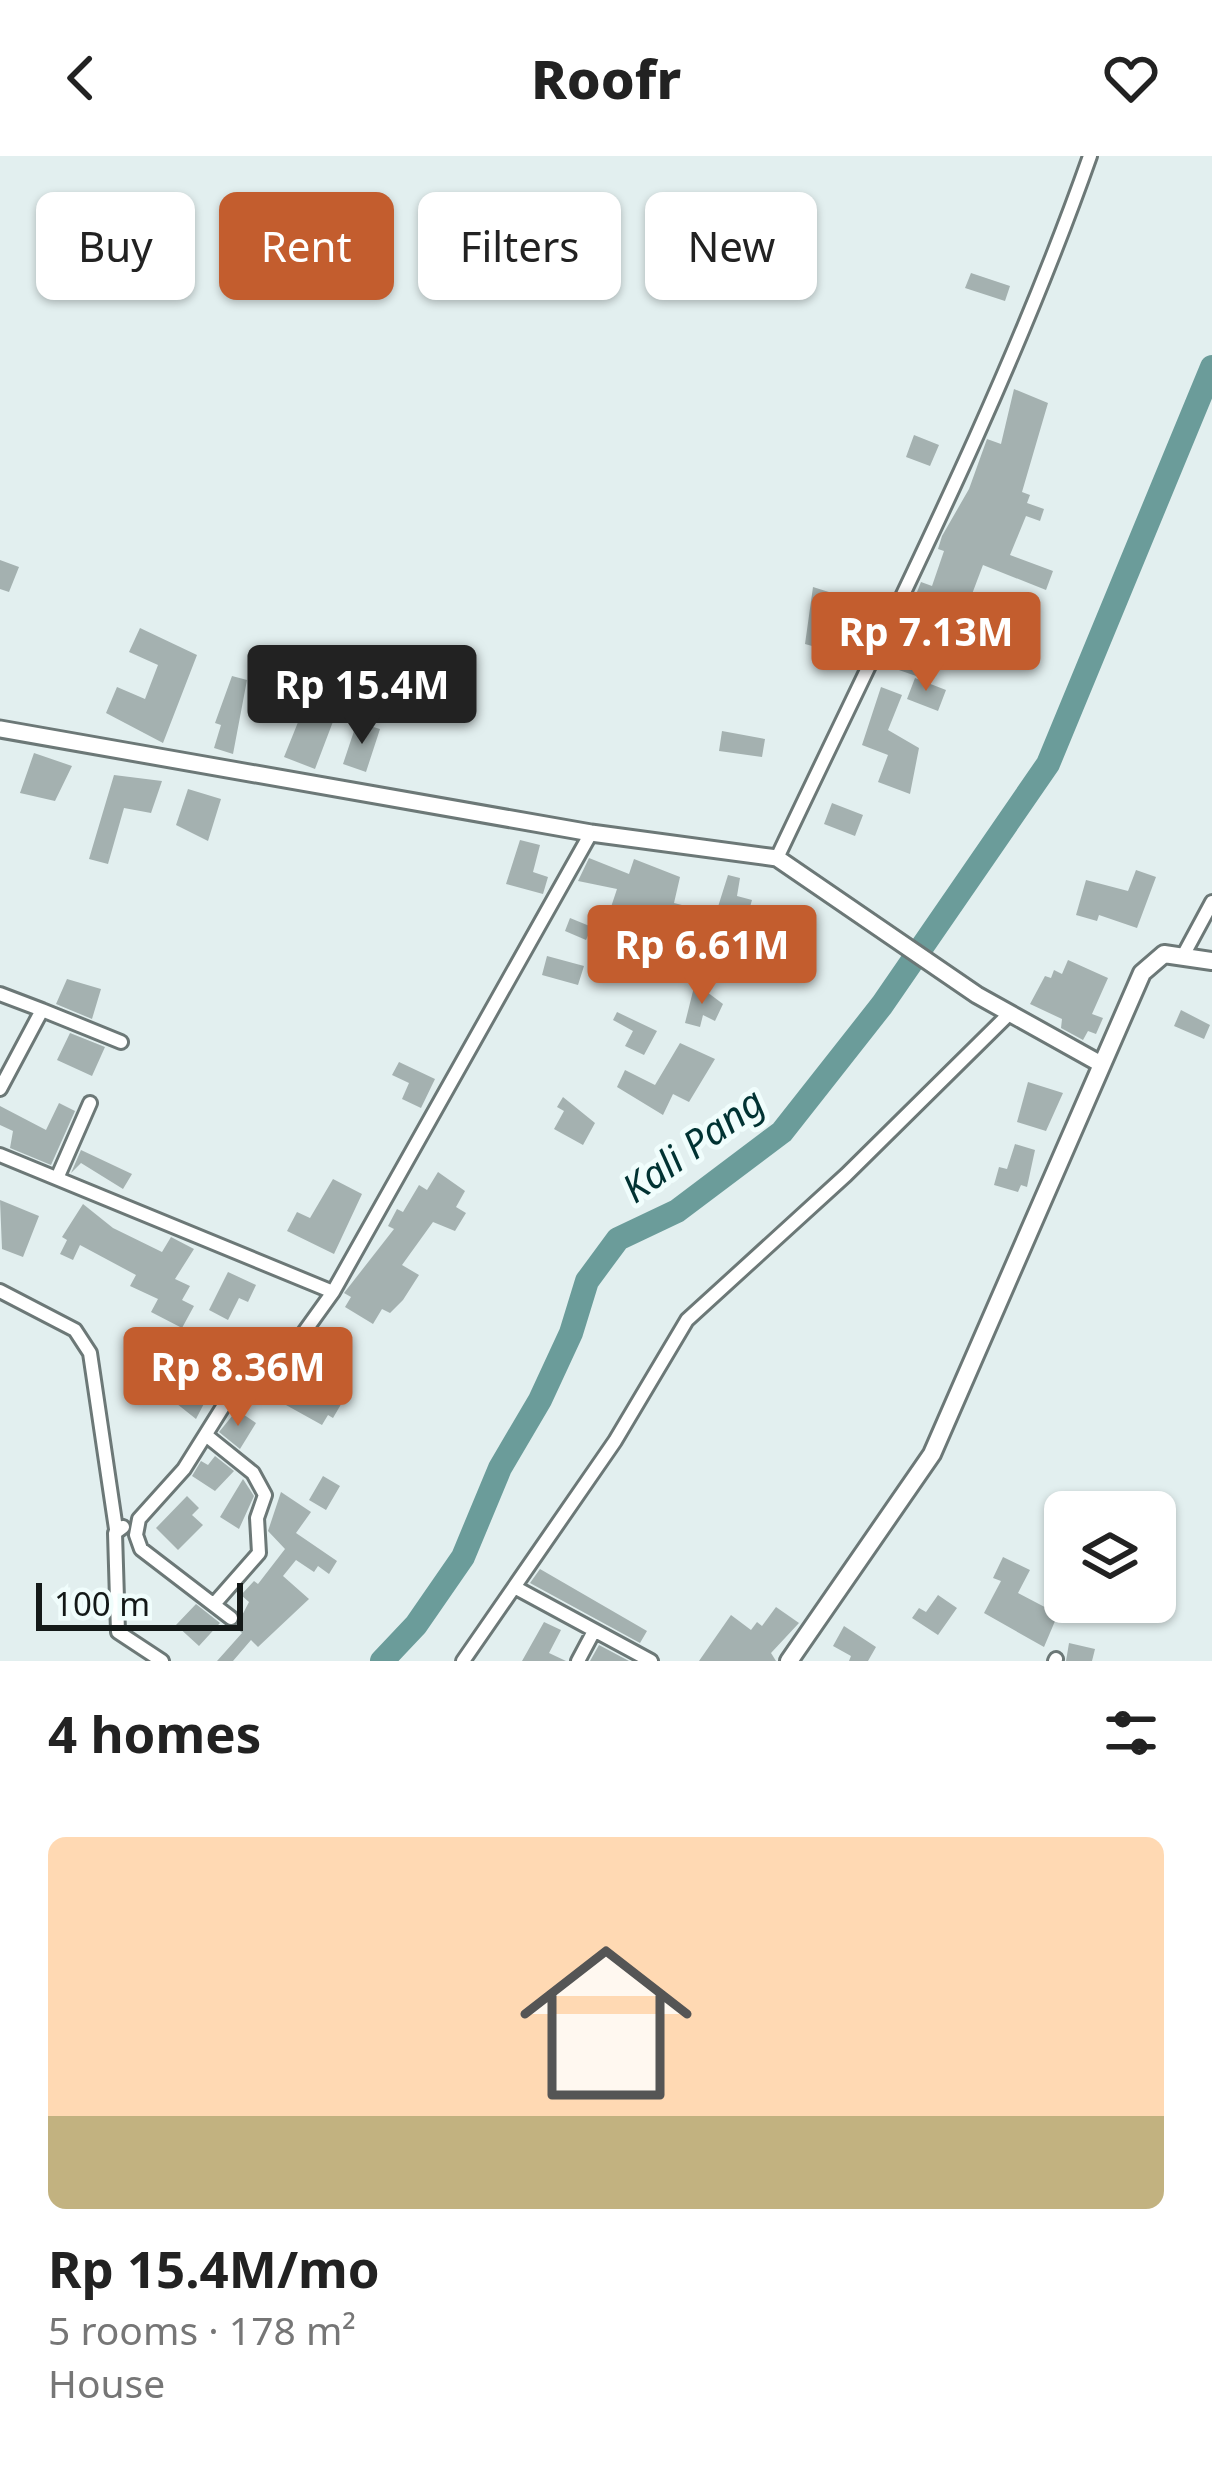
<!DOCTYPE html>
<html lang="en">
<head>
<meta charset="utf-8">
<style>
	:root { --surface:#fff; --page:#f6f6f6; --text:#222; --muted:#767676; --line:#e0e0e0; --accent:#c35d2e }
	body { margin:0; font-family:"Noto Sans",sans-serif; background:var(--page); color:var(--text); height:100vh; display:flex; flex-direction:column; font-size:45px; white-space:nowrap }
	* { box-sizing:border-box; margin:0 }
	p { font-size:39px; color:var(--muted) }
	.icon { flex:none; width:66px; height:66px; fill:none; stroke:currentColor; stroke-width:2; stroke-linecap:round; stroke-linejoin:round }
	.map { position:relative; height:1505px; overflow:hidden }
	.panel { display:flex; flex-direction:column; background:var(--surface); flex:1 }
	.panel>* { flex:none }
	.banner { position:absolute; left:36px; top:36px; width:1140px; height:108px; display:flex; gap:24px }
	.controls { position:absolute; left:1044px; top:1335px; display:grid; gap:24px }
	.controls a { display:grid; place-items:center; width:132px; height:132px; border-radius:18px; background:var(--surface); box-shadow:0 3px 9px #0004; font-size:60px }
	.scale { position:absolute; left:36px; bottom:30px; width:207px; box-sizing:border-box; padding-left:12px; border:6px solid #141918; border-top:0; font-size:33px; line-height:42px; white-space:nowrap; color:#141918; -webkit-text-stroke:9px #f0fdfc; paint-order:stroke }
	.price { position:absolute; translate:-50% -102px; padding:0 27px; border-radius:12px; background:var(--accent); color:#fff; font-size:39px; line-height:78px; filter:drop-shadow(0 3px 6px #0008) }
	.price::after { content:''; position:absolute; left:50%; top:72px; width:36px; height:27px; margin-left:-18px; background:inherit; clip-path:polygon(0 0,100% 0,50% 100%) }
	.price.current { background:#222; color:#fff }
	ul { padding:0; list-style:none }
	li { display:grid; align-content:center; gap:24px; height:636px; padding:0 48px }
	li+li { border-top:3px solid var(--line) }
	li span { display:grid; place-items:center; height:372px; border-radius:18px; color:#555 }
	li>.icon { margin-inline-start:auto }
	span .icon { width:216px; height:216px; fill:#fffc; stroke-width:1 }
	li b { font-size:51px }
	h2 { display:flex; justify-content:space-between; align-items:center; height:144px; padding:0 48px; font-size:51px }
	.pill { padding:0 42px; border-radius:18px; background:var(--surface); box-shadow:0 3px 9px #0004; font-size:42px; line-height:108px }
	.pill.current { background:var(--accent); color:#fff }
	header { display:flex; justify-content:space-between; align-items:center; height:156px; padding:0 48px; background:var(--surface); font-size:54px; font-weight:800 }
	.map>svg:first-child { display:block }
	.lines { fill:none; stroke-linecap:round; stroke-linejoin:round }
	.river { stroke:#6b9c9a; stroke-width:24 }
	.building { fill:#a4b1b0 }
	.minor-casing { stroke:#6c7877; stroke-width:18 }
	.tertiary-casing { stroke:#6c7877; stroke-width:21 }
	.secondary-casing { stroke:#6c7877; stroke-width:22 }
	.minor { stroke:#fff; stroke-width:12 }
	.tertiary { stroke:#fff; stroke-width:15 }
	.secondary { stroke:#fff; stroke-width:16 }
	.labels { text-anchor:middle; stroke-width:10; stroke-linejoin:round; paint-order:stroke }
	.water-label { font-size:39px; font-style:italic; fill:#003232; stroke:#f0fdfc }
</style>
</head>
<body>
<header><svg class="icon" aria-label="back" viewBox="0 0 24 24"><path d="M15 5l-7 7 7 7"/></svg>Roofr<svg class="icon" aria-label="heart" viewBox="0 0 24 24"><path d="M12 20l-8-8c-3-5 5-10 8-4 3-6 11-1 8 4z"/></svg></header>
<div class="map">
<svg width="1212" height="1505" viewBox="0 0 1212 1505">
	<rect width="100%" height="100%" fill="#e2efef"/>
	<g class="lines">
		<path class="river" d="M382 1505 416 1469 463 1401 500 1312 540 1244 571 1177 587 1125 618 1083 677 1055 782 976 882 849 1048 608 1212 211"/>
	</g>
	<path class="building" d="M971 117 1010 130 1005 145 965 132Z
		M1014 233 1048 247 1022 336 1030 339 1027 347 1044 353 1040 365 1026 360 1010 399 1053 415 1046 434 983 409 949 499 932 492 922 522 893 512 898 498 911 503 928 457V451L913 446 921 426 932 430 944 395 938 393 942 380 969 333 987 283 1001 288Z
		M914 279 939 289 930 310 906 301Z
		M0 404 19 411 9 436 0 433Z
		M813 431 867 448 864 459 855 457 849 480 864 484 858 503 805 488Z
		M140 472 197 499 163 587 106 557 117 531 145 543 158 509 129 496Z
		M319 514 348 526 315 613 284 601Z
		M232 520 247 524 233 598 214 592 221 569 215 567Z
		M915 522 946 534 938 555 907 543Z
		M881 531 902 539 888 574 919 592 910 638 878 626 888 599 862 589Z
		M357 566 380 573 366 616 343 608Z
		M722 575 765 583 762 601 719 595Z
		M34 597 72 610 55 645 20 637Z
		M114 619 162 625 151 657 124 652 108 708 89 703Z
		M188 633 221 643 208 685 176 669Z
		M832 647 863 659 855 680 824 668Z
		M520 684 540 689 533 716 548 721 543 738 506 728Z
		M589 702 629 718 634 703 680 721 674 747 686 750 681 772 627 757 624 765 608 760 617 733 578 725Z
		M1136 714 1156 721 1137 772 1099 759 1097 765 1076 759 1086 724 1128 735Z
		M728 719 740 722 737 740 752 744 730 820 700 808Z
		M570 762 592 771 586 784 565 775Z
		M671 780 702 793 696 805 666 793Z
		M547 800 584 810 578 829 542 819Z
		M1068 804 1108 822 1092 858 1103 862 1096 878 1088 875 1083 884 1061 872 1062 863 1030 848 1045 820 1051 822 1054 814 1062 818Z
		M67 823 101 833 92 863 56 848Z
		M695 827 723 848 715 865 703 859 700 871 685 867Z
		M1181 854 1210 869 1204 883 1174 870Z
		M617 856 657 875 644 899 625 890 633 875 613 864Z
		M70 877 105 891 92 920 57 904Z
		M680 887 715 903 689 946 673 938 663 959 617 931 625 914 655 929Z
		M399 906 435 923 421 952 402 943 409 927 392 919Z
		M1028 926 1063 937 1046 975 1017 966Z
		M563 941 595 967 583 989 554 973 564 955 557 951Z
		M59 947 75 955 51 1009 10 992 13 975 0 969V950L46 974Z
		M1015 988 1035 994 1027 1031 1021 1029 1018 1036 994 1029 999 1011 1007 1013Z
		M81 994 132 1018 123 1033 81 1007 71 1017Z
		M438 1016 465 1035 456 1051 466 1057 455 1075 433 1066 402 1109 419 1119 403 1144 390 1157 382 1153 373 1168 345 1151 351 1141 344 1137 394 1073 388 1070 397 1053 403 1056 419 1029 427 1034Z
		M333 1023 362 1038 334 1098 287 1075 297 1056 310 1062Z
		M0 1044 39 1060 23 1101 2 1093Z
		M83 1048 113 1072 162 1096 171 1081 194 1093 175 1123 190 1130 182 1144 194 1150 182 1172 151 1156 158 1143 130 1130 136 1119 80 1089 73 1104 60 1098 67 1084 62 1081Z
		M228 1116 256 1129 248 1146 239 1142 228 1164 209 1154Z
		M160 1192 198 1211 203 1201 223 1211 196 1263 162 1236 156 1248 138 1239Z
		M304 1215 347 1238 333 1262 328 1259 322 1269 286 1249Z
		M237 1254 256 1267 240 1293 219 1276Z
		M215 1300 234 1315 215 1335 192 1320 201 1305 208 1309Z
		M323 1320 340 1330 326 1354 309 1344Z
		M243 1323 254 1340 239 1373 220 1361Z
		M281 1336 311 1356 296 1377 337 1405 329 1418 318 1410 314 1416 296 1404 283 1420 309 1443 258 1491 251 1484 233 1505H217L242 1477 236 1471 249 1446 241 1439 254 1425 258 1428 285 1393 268 1375Z
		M187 1340 199 1352 192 1359 203 1369 178 1394 156 1372Z
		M1003 1401 1030 1414 1018 1437 1058 1458 1044 1491 984 1457 1001 1425 993 1422Z
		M540 1413 647 1475 640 1487 530 1427Z
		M938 1439 957 1452 938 1479 912 1462 919 1452 926 1456Z
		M196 1448 220 1467 199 1490 176 1469Z
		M776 1451 799 1467 771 1497 776 1505H699L731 1459 751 1474 757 1466 762 1470Z
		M544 1466 561 1474 549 1497 566 1505H522Z
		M844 1470 876 1491 868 1505H849L851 1500 833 1490Z
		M1069 1487 1095 1493 1092 1505H1066Z
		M599 1489 629 1505H590Z"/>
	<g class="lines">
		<g class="minor-casing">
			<path id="minor" d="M777 702C886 471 1005 241 1090 0
				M1184 798 1212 746
				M0 838 42 854 0 933
				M42 854 121 886
				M0 999 333 1136
				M58 1020 90 947
				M0 1135 75 1174 90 1197 116 1373
				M207 1280 253 1317 265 1339 257 1362 259 1397 215 1447
				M123 1371 115 1377 118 1476 162 1505
				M518 1433 651 1505
				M231 1462 141 1393 136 1379 139 1363 184 1313 246 1214 282 1207 333 1136 591 677
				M463 1505 615 1285 687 1164 846 1019 1010 857
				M578 1505 594 1475
				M1055 1505 1056 1503"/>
		</g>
		<g class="tertiary-casing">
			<path id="tertiary" d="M0 573 591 677 777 702 977 839 1099 907"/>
		</g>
		<g class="secondary-casing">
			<path id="secondary" d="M789 1505 932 1298 1142 817 1164 798 1212 805"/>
		</g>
		<use href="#minor" class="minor"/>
		<use href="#tertiary" class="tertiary"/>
		<use href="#secondary" class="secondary"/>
	</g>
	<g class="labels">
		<g class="water-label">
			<text transform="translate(693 989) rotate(-36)" y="14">Kali Pang</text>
		</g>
	</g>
</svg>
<div class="controls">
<a><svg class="icon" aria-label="layers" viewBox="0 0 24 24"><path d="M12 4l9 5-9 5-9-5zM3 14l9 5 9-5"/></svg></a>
</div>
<div class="scale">100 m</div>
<b class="price" style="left:926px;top:538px">Rp 7.13M</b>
<b class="price current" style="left:362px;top:591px">Rp 15.4M</b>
<b class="price" style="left:702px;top:851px">Rp 6.61M</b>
<b class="price" style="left:238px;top:1273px">Rp 8.36M</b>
<div class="banner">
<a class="pill">Buy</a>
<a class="pill current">Rent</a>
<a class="pill">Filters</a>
<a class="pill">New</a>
</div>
</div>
<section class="panel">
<h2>4 homes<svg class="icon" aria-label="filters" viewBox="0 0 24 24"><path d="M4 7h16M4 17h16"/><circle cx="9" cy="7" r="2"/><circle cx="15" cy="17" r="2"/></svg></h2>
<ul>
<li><span style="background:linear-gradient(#ffd9b3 75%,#c2b280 0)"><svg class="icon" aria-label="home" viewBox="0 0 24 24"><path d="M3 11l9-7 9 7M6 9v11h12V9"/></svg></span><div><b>Rp 15.4M/mo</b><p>5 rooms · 178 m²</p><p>House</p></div></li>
</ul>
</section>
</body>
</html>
